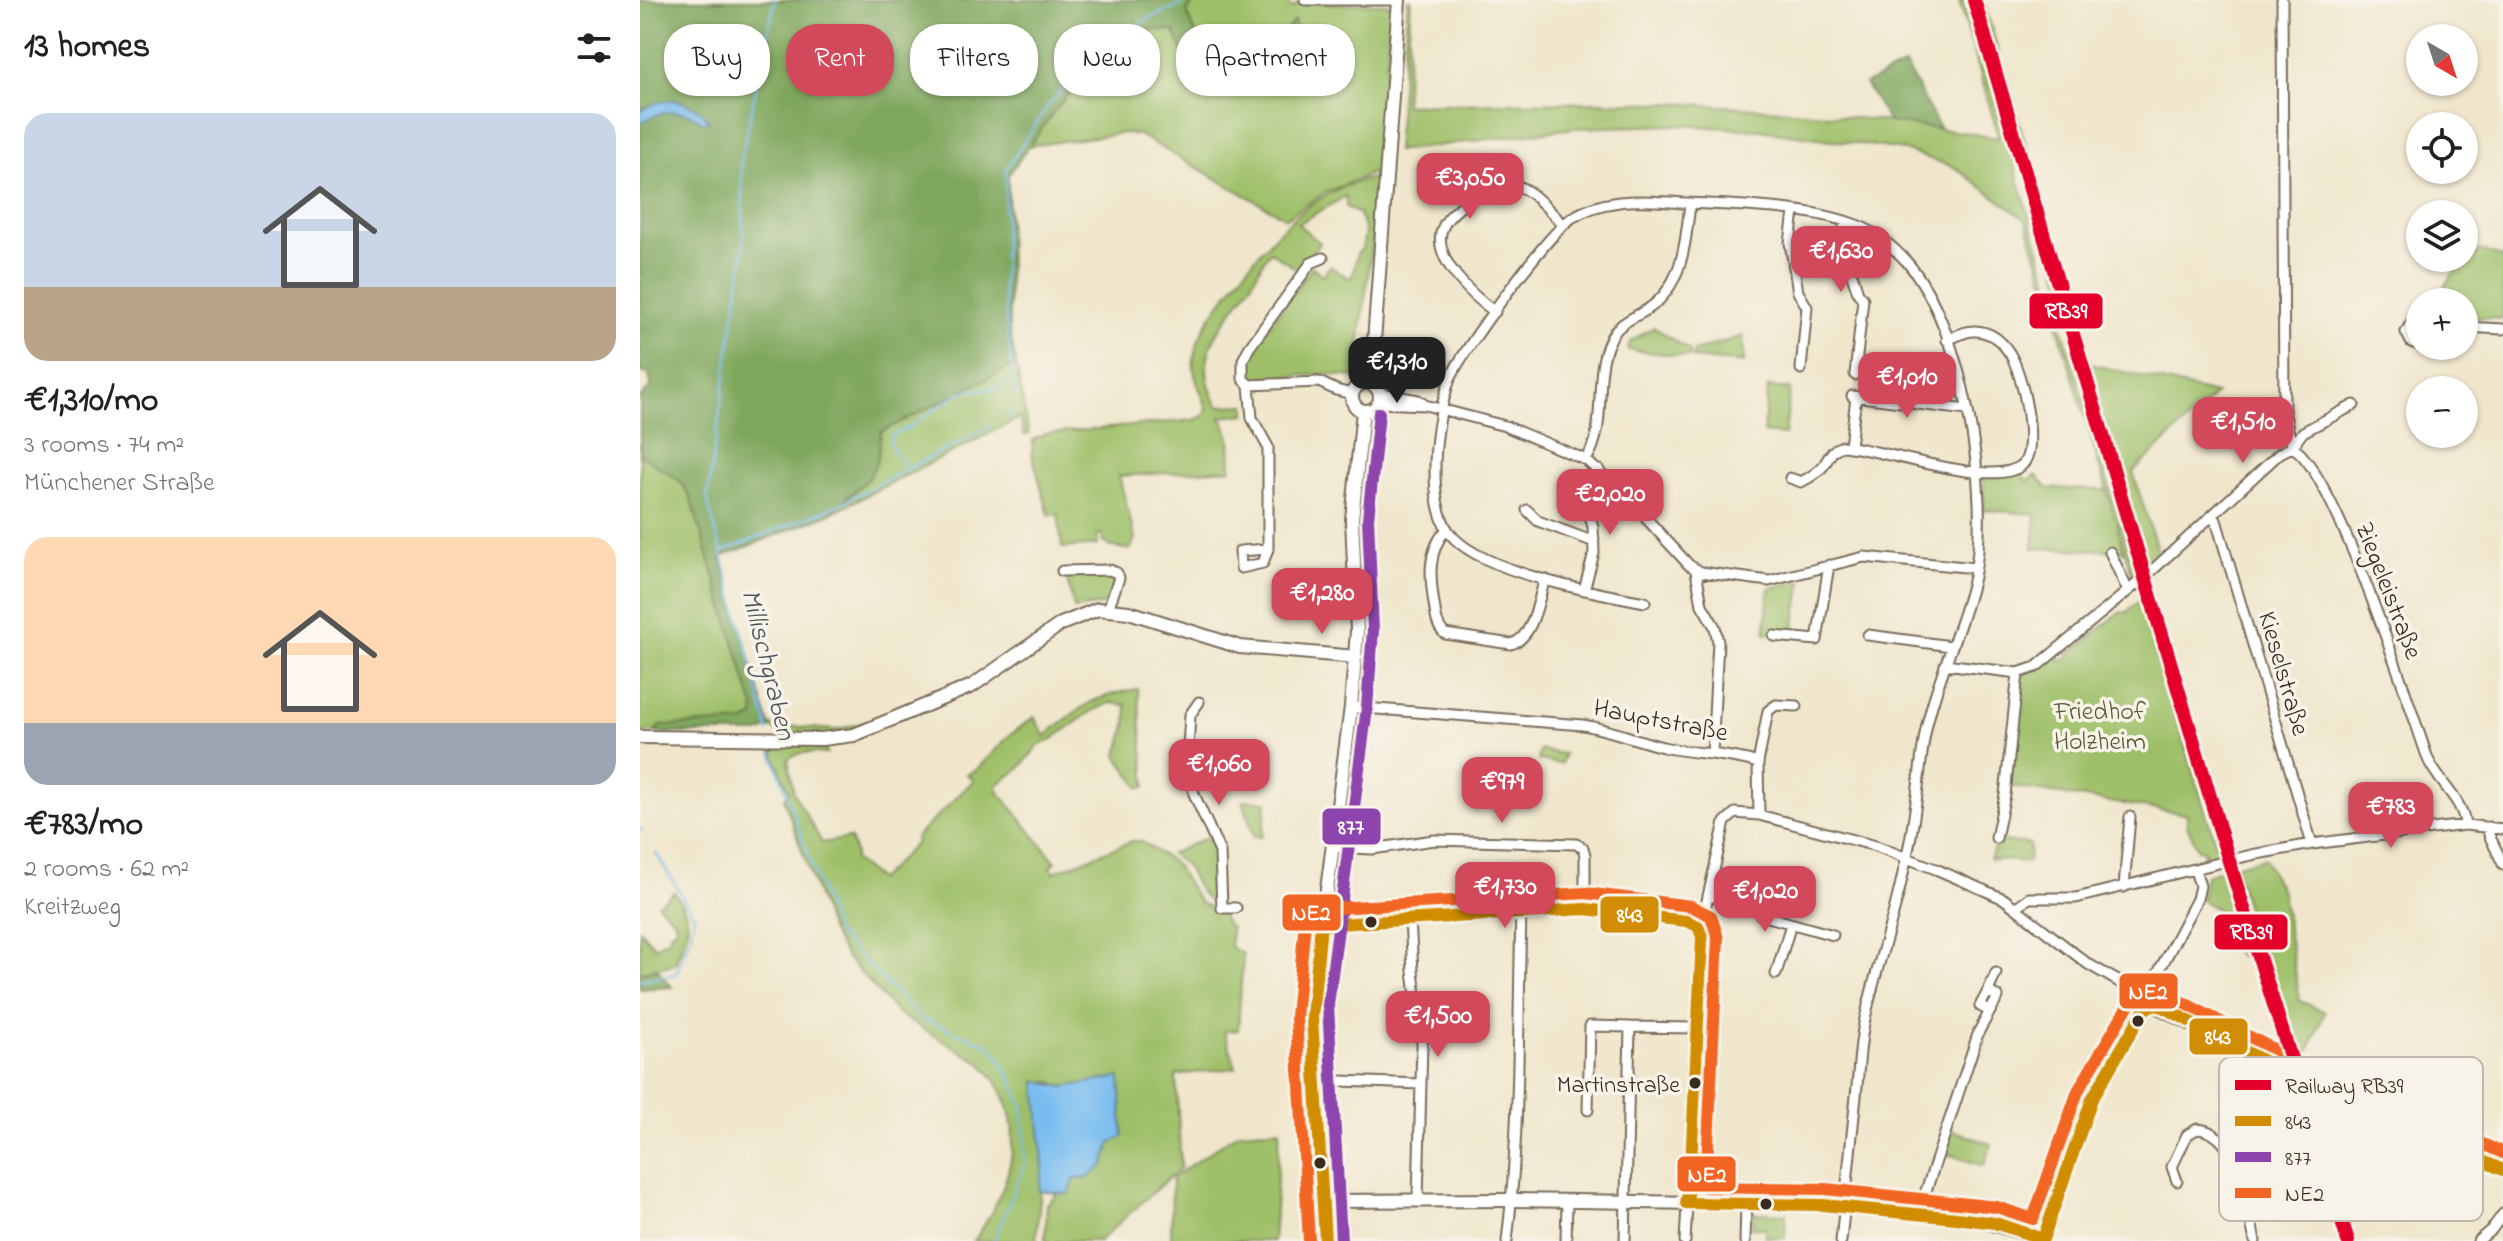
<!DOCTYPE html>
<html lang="en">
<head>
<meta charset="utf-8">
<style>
	:root { --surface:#fff; --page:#f6f6f6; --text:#202124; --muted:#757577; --accent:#d1495b }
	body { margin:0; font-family:"Indie Flower",sans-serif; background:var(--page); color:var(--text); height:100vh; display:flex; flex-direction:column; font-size:30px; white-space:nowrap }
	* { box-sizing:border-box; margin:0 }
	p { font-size:26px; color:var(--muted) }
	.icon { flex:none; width:44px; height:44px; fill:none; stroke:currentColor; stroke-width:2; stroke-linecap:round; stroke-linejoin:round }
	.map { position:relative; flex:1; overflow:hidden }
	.details { display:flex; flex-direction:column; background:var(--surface); width:640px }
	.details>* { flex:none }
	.guide { position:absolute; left:24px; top:24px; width:760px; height:72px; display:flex; gap:16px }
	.needle { width:52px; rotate:141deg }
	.buttons { position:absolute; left:1766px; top:24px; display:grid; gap:16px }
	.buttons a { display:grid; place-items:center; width:72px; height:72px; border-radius:50%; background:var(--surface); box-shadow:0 2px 6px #0004; font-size:40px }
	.price { position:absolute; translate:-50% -68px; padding:0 18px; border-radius:16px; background:var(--accent); color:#fff; font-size:26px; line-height:52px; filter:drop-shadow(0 2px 4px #0008) }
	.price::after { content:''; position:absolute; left:50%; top:48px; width:24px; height:18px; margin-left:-12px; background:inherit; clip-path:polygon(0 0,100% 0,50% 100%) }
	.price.current { background:#222; color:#fff }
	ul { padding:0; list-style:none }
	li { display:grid; align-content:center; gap:16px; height:424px; padding:0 24px }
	li span { display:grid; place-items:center; height:248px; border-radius:24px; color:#555 }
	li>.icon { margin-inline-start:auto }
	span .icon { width:144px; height:144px; fill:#fffc; stroke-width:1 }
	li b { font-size:34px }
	h2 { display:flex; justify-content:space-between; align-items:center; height:96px; padding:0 24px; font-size:34px }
	.pill { padding:0 28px; border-radius:32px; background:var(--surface); box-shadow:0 2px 6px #0004; font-size:28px; line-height:72px }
	.pill.current { background:var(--accent); color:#fff }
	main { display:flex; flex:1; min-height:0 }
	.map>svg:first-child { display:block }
	.green { fill:#9ebf68; stroke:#6c7443; stroke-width:2 }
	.forest { fill:#7ea65c; stroke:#5c683d; stroke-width:2 }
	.water { fill:#79bdf0; stroke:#5a7487; stroke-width:2 }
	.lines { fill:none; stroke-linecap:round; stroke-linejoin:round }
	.stream { stroke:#79bdf0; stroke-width:2 }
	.street-casing { stroke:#7a6c5b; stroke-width:13 }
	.secondary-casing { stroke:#7a6c5b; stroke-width:16 }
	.street { stroke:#fff; stroke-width:9 }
	.secondary { stroke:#fff; stroke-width:12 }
	.bus-1-casing { stroke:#f7f3e8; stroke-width:18 }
	.bus-2-casing { stroke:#f7f3e8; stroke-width:18 }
	.bus-3-casing { stroke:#f7f3e8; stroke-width:18 }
	.bus-1 { stroke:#d18d06; stroke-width:12 }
	.bus-2 { stroke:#8e44ad; stroke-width:12 }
	.bus-3 { stroke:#f26522; stroke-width:12 }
	.rail-1-casing { stroke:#f7f3e8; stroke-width:20 }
	.rail-1 { stroke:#e4002b; stroke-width:14 }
	.bus-dot { fill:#3b2a1e; stroke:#f7f3e8; stroke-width:3 }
	.labels { text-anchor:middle; stroke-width:7; stroke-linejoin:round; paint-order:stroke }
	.bus-label { font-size:24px; fill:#3b2a1e; stroke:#f7f3e8; text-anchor:end }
	.street-label { font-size:26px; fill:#3b2a1e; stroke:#f7f3e8 }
	.park-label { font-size:26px; fill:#595734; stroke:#f7f3e8 }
	.water-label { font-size:28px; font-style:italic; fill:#4e565d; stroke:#f7f3e8 }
	.key { fill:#f7f3e8; stroke:#bfb7ab; stroke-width:2 }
	.key-label { font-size:22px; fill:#3b2a1e }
	.line-badge { stroke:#f7f3e8; stroke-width:3 }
	.badge-label { font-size:22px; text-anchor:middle; font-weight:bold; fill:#fff }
</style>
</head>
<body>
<main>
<section class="details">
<h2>13 homes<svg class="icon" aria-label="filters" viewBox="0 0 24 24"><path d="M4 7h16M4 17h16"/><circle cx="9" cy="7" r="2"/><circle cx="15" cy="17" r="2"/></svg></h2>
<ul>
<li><span style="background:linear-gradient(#c9d6e8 70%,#b9a48a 0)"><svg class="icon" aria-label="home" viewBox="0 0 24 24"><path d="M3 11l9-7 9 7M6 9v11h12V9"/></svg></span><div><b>€1,310/mo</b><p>3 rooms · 74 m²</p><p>Münchener Straße</p></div></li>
<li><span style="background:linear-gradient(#ffd9b3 75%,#9aa5b1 0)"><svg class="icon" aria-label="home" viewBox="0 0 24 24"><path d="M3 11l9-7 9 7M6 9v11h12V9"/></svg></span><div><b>€783/mo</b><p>2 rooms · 62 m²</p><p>Kreitzweg</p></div></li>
</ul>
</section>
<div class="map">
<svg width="1863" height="1241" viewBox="0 0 1863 1241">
	<rect width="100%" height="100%" fill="#f7f3e8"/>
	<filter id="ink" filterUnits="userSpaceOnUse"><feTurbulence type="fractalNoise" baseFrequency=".0125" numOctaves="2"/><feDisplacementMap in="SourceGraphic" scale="16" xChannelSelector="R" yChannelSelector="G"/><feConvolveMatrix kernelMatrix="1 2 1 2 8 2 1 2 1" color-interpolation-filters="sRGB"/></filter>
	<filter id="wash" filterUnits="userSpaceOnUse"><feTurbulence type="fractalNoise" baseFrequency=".006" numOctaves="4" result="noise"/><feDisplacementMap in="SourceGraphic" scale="32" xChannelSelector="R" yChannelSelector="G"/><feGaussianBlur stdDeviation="1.8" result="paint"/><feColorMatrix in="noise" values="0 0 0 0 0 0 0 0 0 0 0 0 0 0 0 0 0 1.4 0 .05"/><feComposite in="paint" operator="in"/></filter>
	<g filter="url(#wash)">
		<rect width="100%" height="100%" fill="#f0e6cc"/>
		<path class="green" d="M556 0H637L647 2 651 8 660 3 748 4 751 7 738 171 684 193 646 218 499 135 484 133 388 146C411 114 466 43 503 31 512 28 525 31 534 31L543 52 627 63 650 54 658 36 653 22C642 38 612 56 592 55 584 55 575 51 567 49L552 27 547 12Z
			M768 0H771L765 105C850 103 935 101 1020 103 1133 106 1247 120 1359 138L1319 0H1325L1497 579 1494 582 1386 220 1316 168 1264 150 1120 130 1038 125 935 128 756 151Z
			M1337 0H1343L1451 364 1576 394 1493 472 1520 559 1506 570Z
			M734 178 738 181V186L734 187 733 238 716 369 713 377 685 374 605 379V366L609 353 672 267 683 275 690 266 709 278 713 275 717 254 722 249 725 232 719 214 706 207V196L658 224 680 243 659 271 630 251C621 263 616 277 608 289 580 330 550 355 578 406L606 405V414L581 417 590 437 591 469 479 476 495 539 490 550 468 546 467 543H463L462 534 457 535 458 545 422 548 418 514 409 515 392 454 393 440 405 434 554 420 564 416 567 410C563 392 551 377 554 358 558 332 573 313 588 293 625 243 669 189 734 178Z
			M1842 251 1863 257V319L1824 317V302H1794C1806 285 1820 256 1842 251Z
			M1014 327 1050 351V357L988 350 990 342Z
			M1103 336 1104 363 1053 358 1054 351Z
			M376 364 389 434 384 435 380 418 189 514C225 482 235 481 241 432Z
			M1128 387 1150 389 1145 435 1123 433Z
			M0 454 41 482 51 499 115 711 113 718 105 722 0 733Z
			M1379 471 1388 481 1396 475 1408 488 1467 490 1484 551 1393 548 1396 514 1344 510 1343 478Z
			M467 572 475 583 467 604 434 609 426 575Z
			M1162 581 1153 636 1125 633 1129 588Z
			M1499 601 1580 857 1563 861 1564 850 1558 849 1547 825V814L1369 786 1379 678 1415 657 1423 660 1480 612 1486 613Z
			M498 689 506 787 500 788 477 756C483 741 489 721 486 705L470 703 452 711 411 740 398 746 380 768 357 785 358 791 416 862 411 866 414 872 492 841H501L535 864 560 903 580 911 586 924 591 927 590 947 603 954 598 1030 584 1031 596 1068 536 1075 541 1167 459 1241H405L407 1204 418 1193 429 1194 424 1087 408 1081 401 1132 403 1166 396 1241H334C373 1184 394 1118 341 1063L258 1014 206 957 190 930 144 799 149 792 134 755V746L185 744 187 754C173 753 159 750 148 759L154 793 182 843 210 838 215 853 214 860 239 880 276 843 275 838 334 780 327 774 337 769 370 735 394 717 405 736C443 706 449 697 498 689Z
			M227 722 228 727C199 736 158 740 130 728L129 725 196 730Z
			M900 750 924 754 921 764 898 760Z
			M603 800 627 802 622 837H614Z
			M571 835 578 852 577 904C559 899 556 882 547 868 543 862 537 858 531 854Z
			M1357 840 1390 844 1388 862 1350 859Z
			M1624 858 1642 893 1660 1001 1685 1012 1666 1058 1669 1076 1658 1070 1594 866Z
			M1583 869 1611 961 1597 954 1586 914 1561 900 1566 875Z
			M34 892C56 923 48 932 35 964L0 972V930L15 947 30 937 29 934 36 928 35 921 18 904Z
			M640 1129 633 1241H531L532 1178 599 1132Z
			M1312 1130 1351 1144 1344 1166 1305 1153Z
			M1113 1213 1146 1214 1145 1238 1125 1237V1228L1112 1227Z"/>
		<path class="forest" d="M0 0H556L547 12 552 27 567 50C575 51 584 55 593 55 613 56 643 37 654 21L659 36 650 54C612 69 581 64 543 52L534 31 505 29 483 41 425 97 368 175 369 330 376 364 241 432 238 458 230 477 189 514 81 557 130 728 119 733H16L19 726 105 722 113 718 115 711 51 499 41 482 0 454V398L11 387 9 374 0 372V123C22 110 41 106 63 122L57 110 6 107 0 111Z
			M1265 65 1300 129 1249 122 1225 84Z
			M17 969 32 987 0 989V973Z"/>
		<path class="water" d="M32 100C45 102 63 109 69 122H63C41 106 22 110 0 123V111L16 103Z
			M480 1077 483 1136 471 1143 464 1165 448 1178 435 1179 429 1194 399 1191 403 1166 396 1081 424 1087Z"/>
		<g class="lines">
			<path class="stream" d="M375 396 363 289 366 169 407 107 449 58 466 44 507 19 542 4
				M367 418 374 408
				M266 468 250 444 251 436 270 427 320 392 359 388 364 383
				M81 552 194 507 351 426
				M129 732 67 498 104 251 101 160 135 0
				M130 742 131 750 196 933 282 1019 347 1044 357 1054 373 1083 383 1108 385 1163 354 1241
				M0 828 2 831
				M0 980 36 974 51 935 54 916 16 853"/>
		</g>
	</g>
	<g filter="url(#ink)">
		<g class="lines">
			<g class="street-casing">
				<path id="street" d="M665 0H759
					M1642 0 1644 410 1652 447
					M1154 212 1150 243 1158 292 1167 307 1161 369
					M1205 222 1201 241 1218 293 1223 299 1215 375
					M683 258 671 263 609 348 603 360V379L609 385 679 382 696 390 712 394
					M855 312C834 297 789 257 803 227 808 215 820 208 829 200 842 190 857 180 875 185 893 190 910 212 923 224
					M1780 320 1771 323 1766 332 1771 342 1780 345
					M1824 327 1863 329
					M609 385 612 418 628 447V549L623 563 601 568 600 551 628 549
					M740 393 778 400 785 405 865 426 946 460 991 502 1049 565 1061 572 1129 581 1224 557 1335 568
					M1212 396 1327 410
					M739 403 785 405
					M1210 446 1216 397
					M1652 447C1694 468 1769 705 1788 759 1797 781 1824 801 1825 825
					M1652 447 1663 432 1714 405
					M946 460C969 425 952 376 970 340 977 323 994 318 1008 309 1043 286 1046 241 1050 203
					M1150 478 1161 482C1169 478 1178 473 1184 465 1190 456 1191 450 1202 446 1241 448 1353 490 1382 465 1400 449 1382 372 1370 354 1362 341 1352 332 1336 331 1326 330 1317 336 1307 340
					M887 510 898 521 949 540 954 539
					M1572 516 1576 520 1672 844
					M806 530C787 551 790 578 794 604 796 615 796 626 805 634L871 644C894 638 898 599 905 579
					M1470 552 1488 591
					M422 571 470 570 477 573 479 578 468 609
					M1056 571 1062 605 1075 627 1078 642 1072 753
					M944 590 954 553 953 527 946 500 959 470
					M1005 602C956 593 848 573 814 538 783 507 796 416 810 379 821 352 909 232 933 217 947 209 963 204 979 202 1001 199 1024 202 1047 203 1100 206 1170 206 1219 226 1237 233 1253 247 1266 261 1323 324 1352 495 1334 577 1323 627 1298 674 1287 725 1281 750 1280 776 1276 802 1273 827 1268 853 1262 878 1252 925 1235 971 1225 1019 1219 1044 1219 1071 1216 1096 1211 1144 1206 1193 1201 1241
					M1228 635 1311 646
					M1134 636 1177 640 1189 565
					M1305 664 1378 673 1396 667 1505 577 1640 453 1652 447
					M559 702 550 715 547 765 554 794 580 852 582 908H596
					M711 707 943 725C971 730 996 740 1023 747 1055 754 1086 753 1118 763
					M1119 815 1118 763 1128 711 1136 705 1157 706
					M1849 827V835L1863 864
					M1356 838 1365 795 1378 673
					M692 847 732 849 794 840 936 844 943 848 945 855V909
					M1484 887 1490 817
					M1068 896 1112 904 1121 915 1193 935
					M1376 907 1389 898H1436L1611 855 1672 844 1825 825 1863 829
					M770 920 773 971 782 1043 778 1200
					M681 925 945 909 1046 921 1058 926
					M1136 974 1151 924
					M1348 991 1340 1006 1349 1011
					M1510 1002 1509 990 1557 899 1560 886 1555 870
					M674 1080 781 1084
					M948 1110 950 1026 990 1027
					M1537 1181 1532 1167 1547 1135 1557 1129C1600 1131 1607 1208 1615 1241
					M1278 1215 1339 1031 1358 997 1348 991 1356 973
					M867 1241C880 1133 878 1022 881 913
					M926 1241 927 1201
					M985 1241 990 1027 1056 1028
					M1045 1241 1062 937 1058 926 1064 914 1085 822 1095 813 1119 815 1236 846 1298 870 1364 899 1448 964 1502 995 1511 1005
					M1105 1241 1106 1204
					M1838 1241 1852 1229 1863 1214"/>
			</g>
			<g class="secondary-casing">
				<path id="secondary" d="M712 397a14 14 0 1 1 28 0a14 14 0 1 1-28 0Z
					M731 383 759 0
					M0 737 182 739 214 735 332 686 421 624 458 609 489 612 600 647 716 657
					M682 1201 872 1200 1183 1205 1342 1221 1403 1239 1452 1099 1504 1010 1514 1005 1667 1084 1863 1170
					M685 1241 672 1004 711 707 717 631 712 519 723 411"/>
			</g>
			<use href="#street" class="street"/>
			<use href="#secondary" class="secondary"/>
			<g class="bus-1-casing">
				<path id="bus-1" d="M681 925 945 909 1046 921 1058 926
					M681 925 672 1017 685 1241
					M1511 1005 1521 1006 1667 1084 1863 1170
					M1046 1203 1183 1205 1316 1218 1355 1223 1403 1239
					M1046 1203 1050 1186 1062 937 1058 926
					M1403 1239 1452 1099 1504 1010 1511 1005"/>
			</g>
			<g class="bus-2-casing">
				<path id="bus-2" d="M701 1240 688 1005 727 708 733 630 728 519 739 413"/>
			</g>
			<g class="bus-3-casing">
				<path id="bus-3" d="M669 1241 656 1017 665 922 670 913 680 909 945 893 1051 906 1071 916 1078 938 1066 1187 1185 1189 1357 1207 1393 1219 1438 1091 1492 999 1510 990 1521 991 1674 1070 1863 1153"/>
			</g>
			<use href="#bus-1" class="bus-1"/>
			<use href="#bus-2" class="bus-2"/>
			<use href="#bus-3" class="bus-3"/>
			<g class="rail-1-casing">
				<path id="rail-1" d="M1334 0 1589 861 1708 1241"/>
			</g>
			<use href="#rail-1" class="rail-1"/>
		</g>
	</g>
	<g class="bus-dot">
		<circle cx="731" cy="922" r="7"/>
		<circle cx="1498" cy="1021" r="7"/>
		<circle cx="1055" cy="1083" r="7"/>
		<circle cx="680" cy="1163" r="7"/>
		<circle cx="1126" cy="1204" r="7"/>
	</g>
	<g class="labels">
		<g class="bus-label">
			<text x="1040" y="1092">Martinstraße</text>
		</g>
		<g class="street-label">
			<text transform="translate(1750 590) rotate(69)" y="9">Ziegeleistraße</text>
			<text transform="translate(1645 673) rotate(74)" y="9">Kieselstraße</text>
			<text transform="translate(1021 719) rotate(11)" y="9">Hauptstraße</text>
		</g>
		<g class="park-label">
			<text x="1460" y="719">Friedhof<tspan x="1460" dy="30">Holzheim</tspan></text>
		</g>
		<g class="water-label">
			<text transform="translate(130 664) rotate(76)" y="10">Millischgraben</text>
		</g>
	</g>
	<rect x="1579" y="1057" width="264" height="164" rx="12" class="key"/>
	<rect x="1595" y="1080" width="36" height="10" fill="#e4002b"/>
	<rect x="1595" y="1116" width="36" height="10" fill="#d18d06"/>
	<rect x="1595" y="1152" width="36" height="10" fill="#8e44ad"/>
	<rect x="1595" y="1188" width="36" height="10" fill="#f26522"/>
	<g class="key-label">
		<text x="1645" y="1093">Railway RB39</text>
		<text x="1645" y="1129">843</text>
		<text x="1645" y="1165">877</text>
		<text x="1645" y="1201">NE2</text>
	</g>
	<g class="line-badge">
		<rect x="1388" y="292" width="76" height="38" rx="8" fill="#e4002b"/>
		<rect x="681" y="807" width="61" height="39" rx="8" fill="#8e44ad"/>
		<rect x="641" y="893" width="61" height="39" rx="8" fill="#f26522"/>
		<rect x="959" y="895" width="61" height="39" rx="8" fill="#d18d06"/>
		<rect x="1573" y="913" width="76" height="38" rx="8" fill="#e4002b"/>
		<rect x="1478" y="972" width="61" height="38" rx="8" fill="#f26522"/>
		<rect x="1548" y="1017" width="61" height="39" rx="8" fill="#d18d06"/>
		<rect x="1036" y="1155" width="61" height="38" rx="8" fill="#f26522"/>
	</g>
	<g class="badge-label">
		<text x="1426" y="318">RB39</text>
		<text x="711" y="834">877</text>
		<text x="671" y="920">NE2</text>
		<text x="990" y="922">843</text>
		<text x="1611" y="939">RB39</text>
		<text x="1508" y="999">NE2</text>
		<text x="1578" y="1044">843</text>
		<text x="1067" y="1182">NE2</text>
	</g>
</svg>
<div class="buttons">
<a><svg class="needle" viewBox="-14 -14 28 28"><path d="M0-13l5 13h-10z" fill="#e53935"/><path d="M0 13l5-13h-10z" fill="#757577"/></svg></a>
<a><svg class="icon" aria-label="locate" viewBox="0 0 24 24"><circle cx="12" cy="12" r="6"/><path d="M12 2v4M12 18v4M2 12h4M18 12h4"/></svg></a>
<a><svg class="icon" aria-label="layers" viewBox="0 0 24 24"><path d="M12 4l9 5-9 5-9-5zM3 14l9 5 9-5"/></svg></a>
<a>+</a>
<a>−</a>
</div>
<b class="price" style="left:830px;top:221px">€3,050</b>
<b class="price" style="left:1201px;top:294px">€1,630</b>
<b class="price current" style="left:757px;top:405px">€1,310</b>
<b class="price" style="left:1267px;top:420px">€1,010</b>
<b class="price" style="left:1603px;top:465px">€1,510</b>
<b class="price" style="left:970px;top:537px">€2,020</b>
<b class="price" style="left:682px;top:636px">€1,280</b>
<b class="price" style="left:579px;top:807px">€1,060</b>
<b class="price" style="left:862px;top:825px">€979</b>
<b class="price" style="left:1751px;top:850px">€783</b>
<b class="price" style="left:865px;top:930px">€1,730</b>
<b class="price" style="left:1125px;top:934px">€1,020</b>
<b class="price" style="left:798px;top:1059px">€1,500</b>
<div class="guide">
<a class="pill">Buy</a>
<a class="pill current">Rent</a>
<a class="pill">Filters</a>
<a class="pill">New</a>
<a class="pill">Apartment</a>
</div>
</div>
</main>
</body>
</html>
